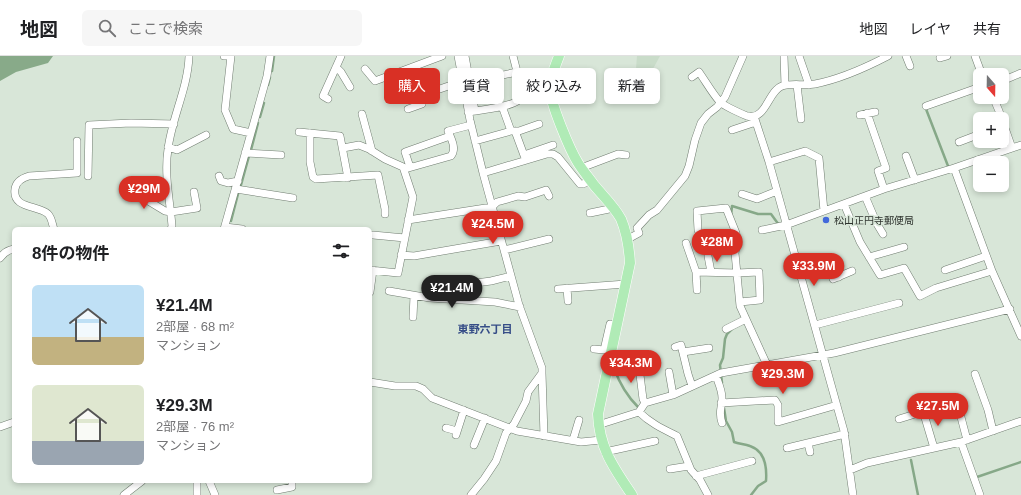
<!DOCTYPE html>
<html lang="ja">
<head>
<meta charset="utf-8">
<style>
	:root { --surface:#fff; --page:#f6f6f6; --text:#202124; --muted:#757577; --line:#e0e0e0; --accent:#d93025 }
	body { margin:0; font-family:Arial,"Noto Sans JP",sans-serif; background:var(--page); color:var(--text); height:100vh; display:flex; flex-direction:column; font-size:15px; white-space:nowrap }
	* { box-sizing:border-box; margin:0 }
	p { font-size:13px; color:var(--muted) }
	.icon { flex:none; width:22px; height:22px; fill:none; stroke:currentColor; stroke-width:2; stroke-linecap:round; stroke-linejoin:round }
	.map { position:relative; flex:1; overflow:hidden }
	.sheet { position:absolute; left:12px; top:171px; width:360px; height:256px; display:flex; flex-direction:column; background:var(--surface); border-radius:6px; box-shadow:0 2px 6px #0003 }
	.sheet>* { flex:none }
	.guide { position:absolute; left:384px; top:12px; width:380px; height:36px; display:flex; gap:8px }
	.needle { width:26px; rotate:160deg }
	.tools { position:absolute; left:973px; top:12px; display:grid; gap:8px }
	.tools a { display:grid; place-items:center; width:36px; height:36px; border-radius:6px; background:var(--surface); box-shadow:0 2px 6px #0003; font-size:20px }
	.price { position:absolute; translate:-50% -34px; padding:0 9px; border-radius:14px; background:var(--accent); color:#fff; font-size:13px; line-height:26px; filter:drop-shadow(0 1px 2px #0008) }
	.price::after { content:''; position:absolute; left:50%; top:24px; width:12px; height:9px; margin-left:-6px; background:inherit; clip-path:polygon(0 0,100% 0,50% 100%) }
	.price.selected { background:#222; color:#fff }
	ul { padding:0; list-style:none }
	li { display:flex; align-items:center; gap:12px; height:100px; padding:0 20px }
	li span { display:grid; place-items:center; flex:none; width:112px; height:80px; border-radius:6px; color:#555 }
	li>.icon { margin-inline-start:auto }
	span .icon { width:48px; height:48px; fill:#fffc; stroke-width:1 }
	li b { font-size:17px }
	h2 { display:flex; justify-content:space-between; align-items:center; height:48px; padding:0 20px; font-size:17px }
	.chip { padding:0 14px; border-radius:6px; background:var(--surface); box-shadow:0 2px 6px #0003; font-size:14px; line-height:36px }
	.chip.selected { background:var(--accent); color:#fff }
	header { display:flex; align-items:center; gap:24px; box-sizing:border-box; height:56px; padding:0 20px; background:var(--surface); border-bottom:1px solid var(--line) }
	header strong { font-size:19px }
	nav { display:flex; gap:22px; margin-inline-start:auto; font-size:14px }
	.search { width:280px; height:36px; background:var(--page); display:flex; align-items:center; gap:10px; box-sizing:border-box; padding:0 14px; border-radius:6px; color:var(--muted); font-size:15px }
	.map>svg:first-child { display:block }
	.built { fill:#c9dcc9 }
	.forest { fill:#88aa89 }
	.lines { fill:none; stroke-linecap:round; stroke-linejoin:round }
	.stream { stroke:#86a888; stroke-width:2.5 }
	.street-casing { stroke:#717d71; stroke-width:8 }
	.primary-casing { stroke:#fff; stroke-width:11 }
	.street { stroke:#fff; stroke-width:7 }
	.primary { stroke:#b0ebb6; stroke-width:10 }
	.poi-dot { fill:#4269db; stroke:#d8e6d8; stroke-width:1.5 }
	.labels { text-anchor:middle; stroke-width:3; stroke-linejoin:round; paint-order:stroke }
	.poi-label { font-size:10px; fill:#2d322d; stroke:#d8e6d8; text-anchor:start }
	.neighbourhood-label { font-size:11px; font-weight:bold; fill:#364d87; stroke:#d8e6d8 }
</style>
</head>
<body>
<header>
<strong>地図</strong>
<div class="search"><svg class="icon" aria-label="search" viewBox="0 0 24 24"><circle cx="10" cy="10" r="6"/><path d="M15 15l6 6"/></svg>ここで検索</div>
<nav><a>地図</a><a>レイヤ</a><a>共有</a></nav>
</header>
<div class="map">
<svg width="1021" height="439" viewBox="0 0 1021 439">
	<rect width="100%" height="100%" fill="#d8e6d8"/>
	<path class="built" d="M637 0H660L643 31 632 47 624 42 623 36 636 13Z"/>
	<path class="forest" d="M0 0H53L48 7 16 16 0 25Z"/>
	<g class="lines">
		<path class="stream" d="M272 15 274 0
			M268 29 270 21
			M926 53 948 110
			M260 61 264 47
			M251 94 258 67
			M241 129 249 100
			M731 160 732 150 758 158H771L779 169
			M231 165 238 138
			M614 312C619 326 627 340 638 351
			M722 327 720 309 723 302 725 283 727 278 732 273
			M724 352 726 365 732 376 734 386C739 388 745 388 750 390 765 395 767 411 766 425L758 430 751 439
			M911 404 918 439
			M977 421 1021 406"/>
		<g class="street-casing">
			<path id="street" d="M224 0H231L225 54 233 73 251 77
				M458 0 470 64 483 117 519 249 542 312V317L528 336 526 345 514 368 506 377 496 405 484 423 471 439
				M465 0 475 55
				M784 0 785 29
				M799 0 809 29
				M906 0 910 10
				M975 0 982 19
				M940 2 947 0
				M336 11 341 16 350 31
				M365 13 375 25 442 0
				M692 21 699 16C706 26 712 37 720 46 724 50 742 58 747 60 766 65 768 35 782 30 792 27 804 30 815 28 841 23 865 12 888 0
				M1002 25 1021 17
				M470 26 517 16
				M797 29 801 63
				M993 41 999 55 1012 92
				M328 43 323 40 341 0
				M502 50 511 75
				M926 50 980 31
				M408 53 422 48 424 41 431 36 463 25
				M468 56C480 54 520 51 523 39L513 0
				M867 57 886 112 878 115 884 133
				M362 58 372 95
				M860 59 875 56
				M754 60 769 106 844 375 853 439
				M732 74 756 66
				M515 75 525 102
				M299 76 340 80 348 122
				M310 77V106L313 121 316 123 378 119 385 153V158
				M475 85 511 75H519L539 68
				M959 86 980 78
				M168 91 177 94 206 79
				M343 92 359 89 369 93 385 103 403 111 413 141 398 217 370 214
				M245 97 281 99
				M524 99 553 89
				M906 100 915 124
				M769 106 805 95 819 102 824 155
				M410 111 405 96 450 80
				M581 112 618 98 626 99
				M954 112 992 215 1021 280
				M405 113 451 100C457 93 451 82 448 75L471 69
				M483 117 547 98H553L558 101 580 128H583L591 124
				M88 120 89 69 131 67 174 68
				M219 120 221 125 228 127 238 125
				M127 132 165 155 171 156 197 152 194 136
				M236 133 293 142
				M742 138 757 143 777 135
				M865 140 877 168 883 178
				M844 148 860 186 880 219 904 212 920 240 936 232 992 215
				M590 157 614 152
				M408 164 492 151 497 146 518 140 525 141 546 134 549 140
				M225 171 242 173
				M54 173C52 168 52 162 48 158 38 149 12 153 15 133 16 126 22 122 29 120L77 117V85
				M171 173 172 170C170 145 164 118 168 93 172 61 188 32 189 0
				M224 173 267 20 270 0
				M698 174 697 155 726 152 736 177 737 185 735 197 740 250 767 309
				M762 174 786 169 884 133 954 112 1021 89
				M373 179 405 182
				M628 183 639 177 637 172 649 159 657 154 685 120 689 110 695 84 701 67 708 58 717 51 725 41 743 0
				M686 187 696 216 697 234
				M504 194 549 183
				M401 199 414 200 501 185
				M708 200 711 216
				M869 201 904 191
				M0 202C4 196 8 194 14 193
				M798 212 827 201 830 204 839 221
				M945 214 986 200
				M696 216 737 217 759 216 760 244 740 246
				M833 223 852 215
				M445 231 491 225 511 220
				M567 232 568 245
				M558 233 626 228
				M389 235 430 242 495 246 520 251
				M370 236 373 214
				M413 261 414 240
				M815 269 899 247
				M726 273 746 263
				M675 291 681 289 688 318 692 330
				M594 293 604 294 610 268 617 269
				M683 296 709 292
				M638 303 643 343 645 347
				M669 316 673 339
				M542 317 544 380
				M975 318 988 354 993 375
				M716 320C718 326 722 334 722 342 722 352 718 356 722 367
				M370 326 395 330H416L423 333 432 342 517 375 581 386 601 384
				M957 346 967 384
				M721 347 775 344 778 349V366L837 349
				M923 355 934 392
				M639 356C650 367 663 373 677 380L691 414 700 424 708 439
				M899 363 941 350
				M598 369 639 356 645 347 673 339 721 317 834 297 1010 253
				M0 371 14 366
				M446 372 457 375
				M456 379 464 354
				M573 384 579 364
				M961 386 980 439
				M808 387 810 396
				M474 389 485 362
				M787 392 845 378
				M605 396 655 385
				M670 413 689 410
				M850 414 867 407 961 386 1021 365
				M696 420 752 405
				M209 425 215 439
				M277 434 292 431V425
				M124 439 142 425
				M197 439V425"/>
		</g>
		<g class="primary-casing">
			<path id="primary" d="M559 0C555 11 550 21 550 32 550 47 570 94 578 107 583 115 589 122 594 129 603 140 614 150 621 163 627 177 629 191 630 207L598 358C599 392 614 412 632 439"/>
		</g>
		<use href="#street" class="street"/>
		<use href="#primary" class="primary"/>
	</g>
	<circle class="poi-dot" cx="826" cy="164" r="4"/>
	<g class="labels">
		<g class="poi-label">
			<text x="834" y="168">松山正円寺郵便局</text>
		</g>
		<g class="neighbourhood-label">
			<text x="485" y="277">東野六丁目</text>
		</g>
	</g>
</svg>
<div class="tools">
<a><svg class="needle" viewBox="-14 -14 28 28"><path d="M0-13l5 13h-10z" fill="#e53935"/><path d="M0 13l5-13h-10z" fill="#757577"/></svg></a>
<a>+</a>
<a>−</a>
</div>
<b class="price" style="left:144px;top:154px">¥29M</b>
<b class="price" style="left:493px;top:189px">¥24.5M</b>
<b class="price" style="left:717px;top:207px">¥28M</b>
<b class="price" style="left:814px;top:231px">¥33.9M</b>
<b class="price selected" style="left:452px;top:253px">¥21.4M</b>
<b class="price" style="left:631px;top:328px">¥34.3M</b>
<b class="price" style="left:783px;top:339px">¥29.3M</b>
<b class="price" style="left:938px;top:371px">¥27.5M</b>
<div class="guide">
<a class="chip selected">購入</a>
<a class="chip">賃貸</a>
<a class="chip">絞り込み</a>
<a class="chip">新着</a>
</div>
<section class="sheet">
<h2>8件の物件<svg class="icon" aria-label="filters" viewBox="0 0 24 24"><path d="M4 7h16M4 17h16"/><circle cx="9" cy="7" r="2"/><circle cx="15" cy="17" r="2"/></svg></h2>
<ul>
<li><span style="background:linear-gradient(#bfe0f5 65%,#c2b280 0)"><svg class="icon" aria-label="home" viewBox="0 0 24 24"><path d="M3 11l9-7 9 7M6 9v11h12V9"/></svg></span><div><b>¥21.4M</b><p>2部屋 · 68 m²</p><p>マンション</p></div></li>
<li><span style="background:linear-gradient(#dfe7d0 70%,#9aa5b1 0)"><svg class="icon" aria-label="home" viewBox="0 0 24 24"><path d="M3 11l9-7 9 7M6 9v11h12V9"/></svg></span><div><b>¥29.3M</b><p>2部屋 · 76 m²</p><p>マンション</p></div></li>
</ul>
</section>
</div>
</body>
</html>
